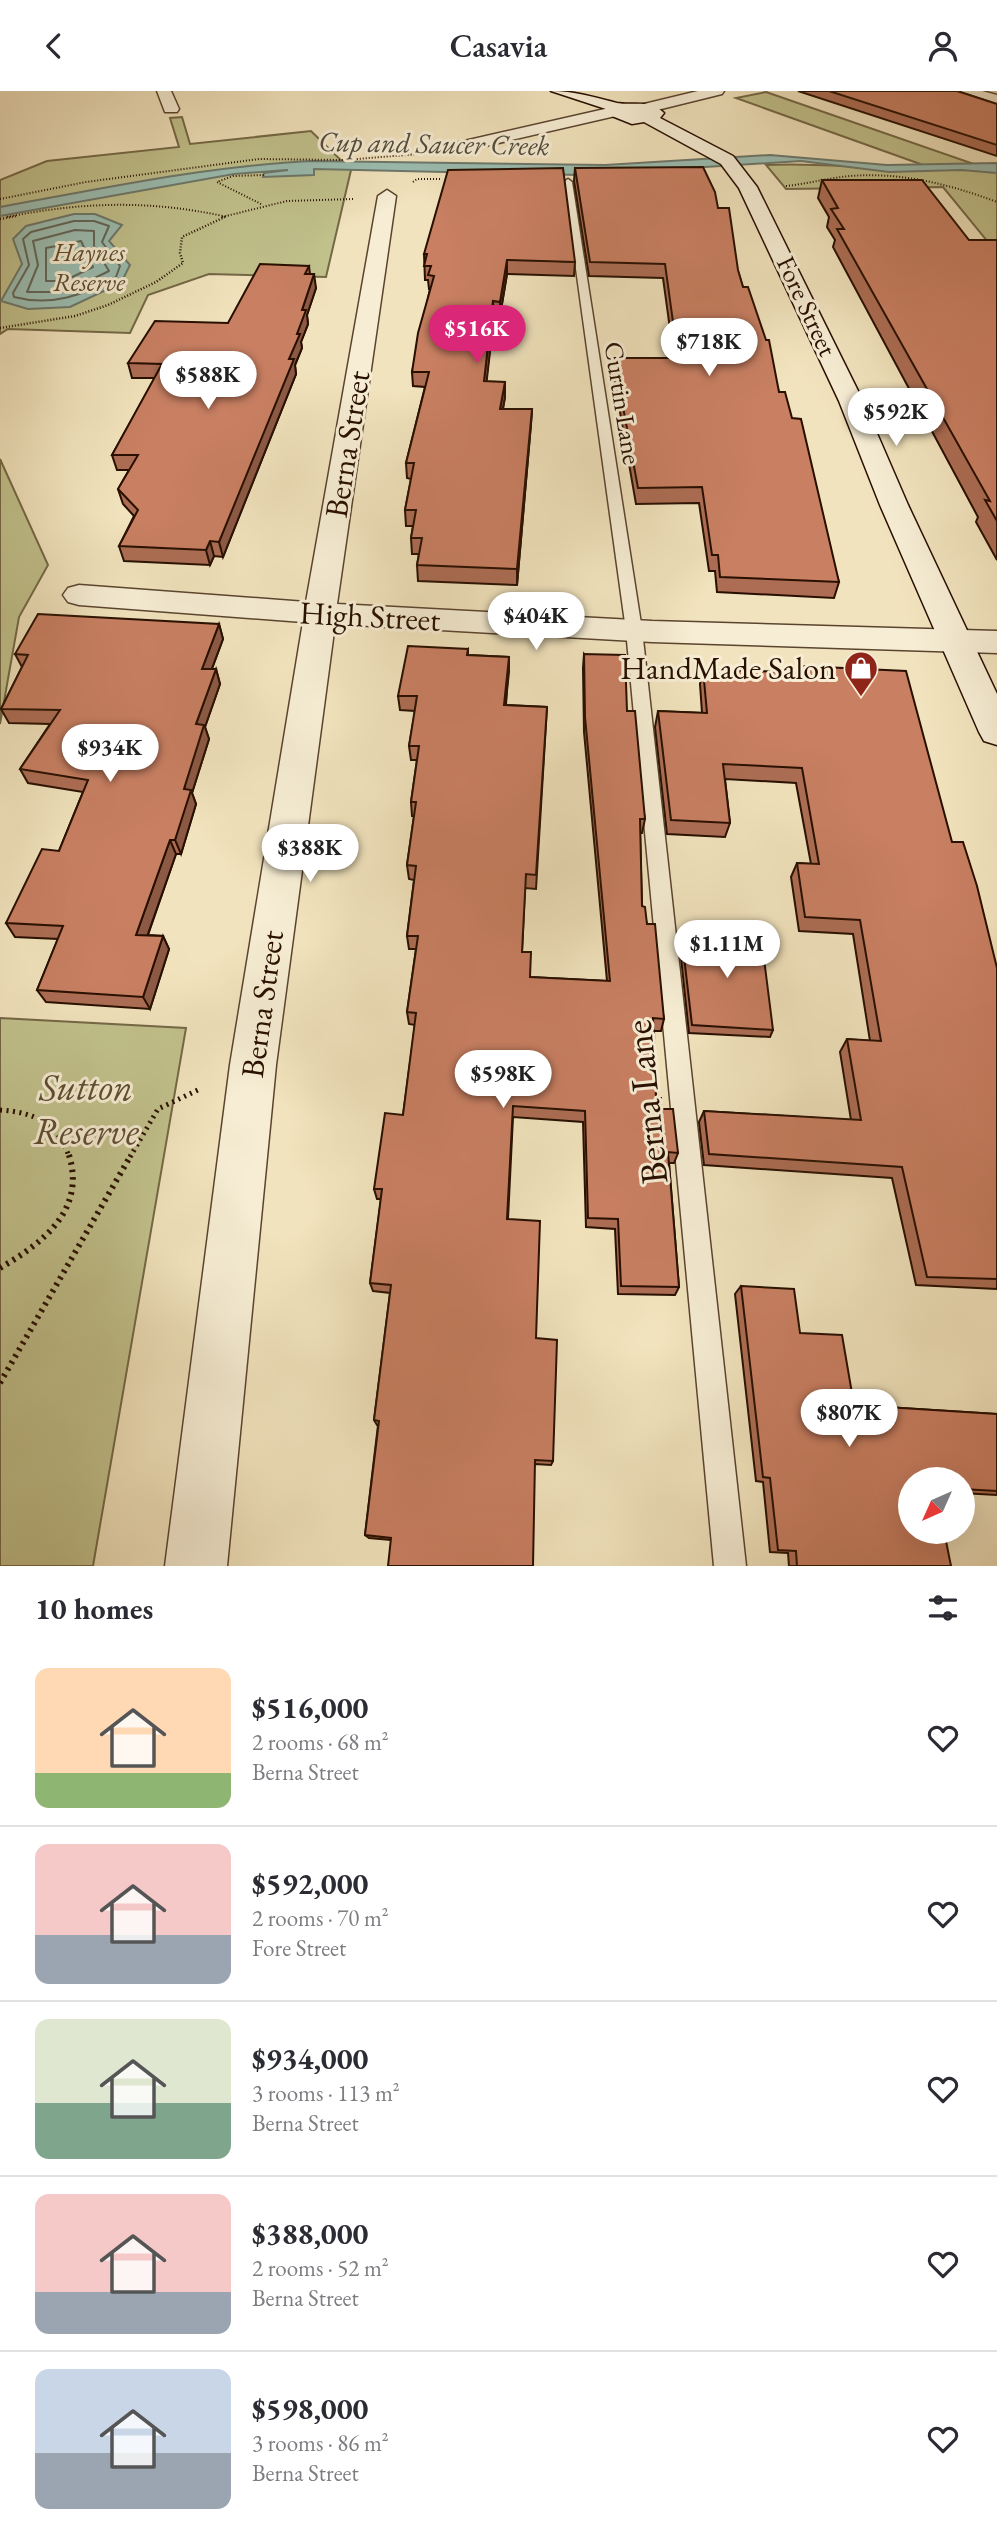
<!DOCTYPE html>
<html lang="en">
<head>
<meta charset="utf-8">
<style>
	:root { --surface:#fff; --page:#f2f2f3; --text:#2b2b33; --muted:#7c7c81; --line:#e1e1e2; --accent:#db2777 }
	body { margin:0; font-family:"EB Garamond",serif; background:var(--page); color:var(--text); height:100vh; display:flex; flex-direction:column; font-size:26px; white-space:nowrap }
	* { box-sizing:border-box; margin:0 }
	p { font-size:23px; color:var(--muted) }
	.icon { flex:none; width:38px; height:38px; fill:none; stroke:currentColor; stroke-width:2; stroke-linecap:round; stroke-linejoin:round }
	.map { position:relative; height:1475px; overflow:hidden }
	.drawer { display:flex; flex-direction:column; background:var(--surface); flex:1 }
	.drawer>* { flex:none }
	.needle { width:46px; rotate:225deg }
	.buttons { position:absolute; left:898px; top:1376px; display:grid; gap:14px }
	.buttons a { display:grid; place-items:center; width:77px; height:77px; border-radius:50%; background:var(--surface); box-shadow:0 7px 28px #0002; font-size:35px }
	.price { position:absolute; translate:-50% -60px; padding:0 16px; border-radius:24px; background:#fff; color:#222; font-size:23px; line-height:46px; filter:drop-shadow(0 2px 4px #0008) }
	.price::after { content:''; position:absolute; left:50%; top:42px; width:21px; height:16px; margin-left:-10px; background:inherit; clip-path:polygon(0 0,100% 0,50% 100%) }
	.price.current { background:var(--accent); color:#fff }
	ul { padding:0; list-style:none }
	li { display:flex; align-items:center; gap:21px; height:175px; padding:0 35px }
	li+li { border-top:2px solid var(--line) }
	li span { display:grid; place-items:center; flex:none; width:196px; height:140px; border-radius:14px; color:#555 }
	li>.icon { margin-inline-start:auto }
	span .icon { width:84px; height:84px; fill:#fffc; stroke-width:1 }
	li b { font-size:30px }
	h2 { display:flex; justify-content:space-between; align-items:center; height:84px; padding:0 35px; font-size:30px }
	header { display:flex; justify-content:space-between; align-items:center; height:91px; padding:0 35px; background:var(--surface); font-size:32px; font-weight:600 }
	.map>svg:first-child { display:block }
	.green { fill:#c1c18c; stroke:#746846; stroke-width:2 }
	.water { fill:#9bbeb2; stroke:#6d786b; stroke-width:2 }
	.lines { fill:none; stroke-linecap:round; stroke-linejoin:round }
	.shore { stroke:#626659; stroke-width:2 }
	.service-casing { stroke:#5a442f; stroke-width:3 }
	.minor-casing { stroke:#5a442f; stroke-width:3 }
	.tertiary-casing { stroke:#5a442f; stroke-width:3 }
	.secondary-casing { stroke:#280f00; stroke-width:3 }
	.path-far3 { stroke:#280f00; stroke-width:2; stroke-dasharray:1 2; stroke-linecap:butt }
	.path-far2 { stroke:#280f00; stroke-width:2.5; stroke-dasharray:1 2; stroke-linecap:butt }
	.path-far1 { stroke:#280f00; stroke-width:5; stroke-dasharray:2 4.5; stroke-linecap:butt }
	.path { stroke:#280f00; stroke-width:6; stroke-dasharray:2.5 5; stroke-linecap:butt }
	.service { fill:#f6edd4; fill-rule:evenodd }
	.minor { fill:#f6edd4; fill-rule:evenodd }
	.tertiary { fill:#f6edd4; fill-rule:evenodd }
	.secondary { fill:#f6edd4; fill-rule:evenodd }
	.wall { fill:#ac6d54; stroke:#280f00; stroke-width:2 }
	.shaded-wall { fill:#8c5945; stroke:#280f00; stroke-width:2 }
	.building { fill:#c87f62; stroke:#280f00; stroke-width:2 }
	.labels { text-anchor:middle; stroke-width:6; stroke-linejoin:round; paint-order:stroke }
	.far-park-label { font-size:26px; font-style:italic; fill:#5e4d31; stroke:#f6edd4 }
	.far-street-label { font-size:26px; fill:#280f00; stroke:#f6edd4 }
	.far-water-label { font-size:28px; font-style:italic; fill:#504c3e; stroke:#f6edd4 }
	.street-label { font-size:32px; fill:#280f00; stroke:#f6edd4 }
	.poi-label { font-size:32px; fill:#280f00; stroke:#f6edd4; text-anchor:end }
	.near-park-label { font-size:38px; font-style:italic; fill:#5e4d31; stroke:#f6edd4 }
	.near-street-label { font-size:38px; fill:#280f00; stroke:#f6edd4 }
</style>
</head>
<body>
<header><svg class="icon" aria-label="back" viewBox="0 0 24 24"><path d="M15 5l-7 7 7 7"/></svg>Casavia<svg class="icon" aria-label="person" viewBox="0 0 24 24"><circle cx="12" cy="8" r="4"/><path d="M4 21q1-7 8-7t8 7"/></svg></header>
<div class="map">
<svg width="997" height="1475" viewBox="0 0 997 1475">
	<rect width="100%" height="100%" fill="#f1e3bd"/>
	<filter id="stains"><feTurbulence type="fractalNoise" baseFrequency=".00286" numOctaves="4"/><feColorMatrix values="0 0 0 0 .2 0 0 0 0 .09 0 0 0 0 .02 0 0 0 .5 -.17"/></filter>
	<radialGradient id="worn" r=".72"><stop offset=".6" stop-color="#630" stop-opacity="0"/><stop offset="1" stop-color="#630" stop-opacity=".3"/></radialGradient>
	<path class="green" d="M766 1 997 81V162L943 96 786 98 766 74C823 71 880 79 937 79L736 7Z
		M182 26 190 53 311 40 351 79 326 186 209 183 148 204 130 242 8 238 0 243V89L47 70 179 56 170 27Z
		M0 368 48 474 19 526 0 633Z
		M0 927 186 937 93 1475H0Z"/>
	<path class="water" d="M770 64 887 74 997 72V82L961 79 889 81 801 70 579 84 314 78V84L263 86 264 82 288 79 234 83 0 125V116C104 97 207 75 312 70L605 74Z
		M74 123H95L122 134 109 150 130 174 121 192 70 216 28 218 1 210 22 173 13 148 26 135Z"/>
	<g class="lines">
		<path class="shore" d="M74 130H94L109 135 102 151 120 175 116 186C83 204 52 216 14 206L13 202 29 174 23 148 31 141Z
			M75 139 94 140V155L109 180 66 201H27L38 174 33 150Z
			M81 150 93 176 64 190H46V157Z"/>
		<g class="service-casing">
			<path id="service" d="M568 88 572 91 642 539 746 1475H714L626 539 564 91Z"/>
		</g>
		<g class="minor-casing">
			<path id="minor" d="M157 0H171L179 18 177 21H165Z
				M959 0H982L997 4V14Z
				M618 15 624 17V23L451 63 443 58 451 53Z
				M387 99 396 105 337 513 652 530 997 540V562L652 551 335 533 276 974 227 1475H165L230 974 303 531 79 514 68 511 63 504 68 497 79 494 306 511 378 105Z"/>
		</g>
		<g class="tertiary-casing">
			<path id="tertiary" d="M698 0H724L722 3 645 22 637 17 640 14Z"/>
		</g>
		<g class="secondary-casing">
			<path id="secondary" d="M551 0C574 0 593 6 617 12 633 15 650 8 664 22L660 27 733 65 757 96 863 310 908 414 997 603V654L984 650 979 641 880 414 839 310 739 97 721 73 644 31 632 33 612 25V20Z"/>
		</g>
		<path class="path-far3" d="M413 91 417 88H441
			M786 95C807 93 828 87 850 85 901 81 949 93 997 111
			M0 108 86 91 259 68 344 69 419 63
			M261 113 217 91 233 85 264 84
			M7 126C81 111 149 109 223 125
			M222 126 287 110 354 108"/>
		<path class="path-far2" d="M0 128 16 125
			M0 237 75 225 108 214 156 191 183 172 180 162 182 146 227 125"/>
		<path class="path-far1" d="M0 1019C33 1021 59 1032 69 1066
			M130 1066 158 1018 200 998"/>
		<path class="path" d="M0 1177C43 1152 86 1119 69 1064
			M0 1292 131 1064"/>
		<use href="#service" class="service"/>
		<use href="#minor" class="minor"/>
		<use href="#tertiary" class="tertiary"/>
		<use href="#secondary" class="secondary"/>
	</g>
	<path class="wall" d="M798 0H957L997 13V65Z
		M575 77 718 117 743 196 779 301 839 491 834 507 717 501 715 480H709L699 412 636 413 613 281 614 267H674L663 187 589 185 574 90Z
		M822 89 969 149H997V469L976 431 978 426 833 156 835 149 827 136 829 126 818 107Z
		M424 163 575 171 574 185 507 183 500 225H494L486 291H505V306L503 318H532L531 333 517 494 418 490 417 474 419 463H412L411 447 413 435H406L405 419 411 388 407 387 406 372 425 296 413 295 412 281 430 198H429L428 189H425Z
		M309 175 310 183 316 197 307 224 308 233 301 251 302 257 295 274 296 283 223 466 214 465 210 474 124 470 119 455 134 425 123 413 118 398 129 379H117L112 364 155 287H132L128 272 228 232Z
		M219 533 223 548 212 578H216L220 593 205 636 209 648 192 702 196 713 181 763H176L148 844 163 845 169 858 150 918 46 911 37 899 58 848 15 846 6 832 59 760 83 701 28 692 20 678 50 633 9 632 1 618 22 576 15 563Z
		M468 558V564L509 566 506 614 547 616 536 798 525 797 522 861 530 886 607 890 584 641 583 577 584 563 627 620 645 728 642 742H640L642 815 647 833 664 928 661 940H654L656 1007 661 1018 678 1062 674 1072H669L679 1196 675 1204 618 1203 615 1138 586 1136 583 1031 513 1026 508 1128 536 1247 553 1370 551 1374 535 1373 391 1449 369 1447 365 1444 378 1334H377L374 1329 390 1202 373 1200 370 1192 381 1108H377L374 1098 403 1024 415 934 409 933 407 921 416 858H409L407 845 414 789 409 788 407 774 414 725H412L411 711 417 669H411L409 655 415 620 400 619 398 605Z
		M802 575 952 751 997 877V1198L916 1194 892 1087 704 1074 699 1031 704 1020 851 1029 840 961 847 948 870 950 853 843 799 840 791 786 797 772 811 773 796 692 725 688 730 732 725 746 667 743 655 636 658 620 702 622 700 593 703 578 800 582Z
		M681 840 773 939 770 946 689 942 679 848Z
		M741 1195 800 1242 854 1314 997 1323V1404L962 1402V1388H910L951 1475H789L788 1462 770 1461 763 1391 756 1390 735 1203Z"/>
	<path class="shaded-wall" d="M507 169V183L500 225V211Z
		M314 183 316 197 307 224 308 233 301 251 302 257 295 274 296 283 223 466 219 451 289 268 297 243 302 219Z
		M493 210 494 225 485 305 484 290Z
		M505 291V306L500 333V318Z
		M532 318 531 333 517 494V478Z
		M210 450 214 465 210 474 206 459Z
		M219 533 223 548 206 593 202 578Z
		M509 566V581L504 628V614Z
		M216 578 220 593 205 636 209 648 192 702 196 713 181 763 175 749 196 633Z
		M170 749 176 763 143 857 136 844Z
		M163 845 169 858 150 918 143 906Z"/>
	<path class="building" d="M829 0H957L997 13V54Z
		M703 76 715 101 718 117H729L738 179 743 196H748L766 249H769L779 301H785L792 327 801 328 839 491 720 486 718 464H712L702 396 638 397 614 267H678L665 173 590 171 575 77Z
		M563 77 575 171 507 169 500 211 493 210 484 290 505 291 500 318H532L517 478 417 474 422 447H411L416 419H405L414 372H406L429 281H412L418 242 434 185 428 184 431 175H424L427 163H424L448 79Z
		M822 89H922L969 149H997V430L985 409 990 410 837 138H844L831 118 838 117Z
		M260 173 309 175 305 183H314L302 219H306L297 243H300L289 268H294L219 451 210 450 206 459 119 455 138 419 118 398 138 364H112L162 273 128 272 155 230 228 232Z
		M38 523 219 533 202 578H216L196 633 204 634 184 698 191 699 175 749H170L136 844 163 845 143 906 37 899 63 835 6 832 42 758 59 760 88 689 20 678 60 619 1 618 28 564 15 563Z
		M408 555 468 558 467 564 509 566 504 614 547 616 536 784 526 783 522 861H531L530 886 610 890 585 626 584 563 625 564 627 620H635L645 728H640L642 815 645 816 647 833H655L664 928 653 927 656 1007H661V1018H673L678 1062 668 1061 679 1196 621 1195 618 1128 588 1127 585 1020 513 1015 507 1128 540 1130 536 1247 557 1249 553 1370 535 1369 533 1475H388L391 1447 365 1444 379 1330 374 1329 391 1194 370 1192 382 1098H374L385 1022 403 1024 416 922 407 921 418 845H407L416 775 407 774 416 711H411L419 655H409L417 605H398Z
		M802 575 906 580 952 751H963L977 795 997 877V1188L927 1186 902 1076 709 1063 704 1020 861 1029 847 948 881 950 860 829 805 826 797 772 819 773 802 677 723 673 730 732 671 729 658 620 707 622 703 578 804 582Z
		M681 840 761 844 773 939 692 934Z
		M741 1195 794 1198 800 1242 842 1244 854 1314 997 1323V1400L962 1398V1388H910V1440H944L951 1475H797L796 1460 778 1459 770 1387 763 1386Z"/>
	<defs>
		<g id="shop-pin" transform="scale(1.75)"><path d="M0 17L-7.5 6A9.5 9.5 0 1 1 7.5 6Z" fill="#8f2418" stroke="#f6edd4"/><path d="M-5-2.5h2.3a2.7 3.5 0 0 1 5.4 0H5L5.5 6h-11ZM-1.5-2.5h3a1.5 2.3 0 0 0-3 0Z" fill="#fff"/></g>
	</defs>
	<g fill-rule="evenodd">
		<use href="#shop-pin" x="861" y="577"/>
	</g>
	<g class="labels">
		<g class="far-park-label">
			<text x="89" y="170">Haynes<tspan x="89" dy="30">Reserve</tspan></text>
		</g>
		<g class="far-street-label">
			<text transform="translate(807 215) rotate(65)" y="9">Fore Street</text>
			<text transform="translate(623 312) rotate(81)" y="9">Curtin Lane</text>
		</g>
		<g class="far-water-label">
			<text transform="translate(434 52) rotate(1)" y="10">Cup and Saucer Creek</text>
		</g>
		<g class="street-label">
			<text transform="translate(347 353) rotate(-81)" y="11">Berna Street</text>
			<text transform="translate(370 525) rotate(3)" y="11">High Street</text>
			<text transform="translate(262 913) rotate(-82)" y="11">Berna Street</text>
		</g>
		<g class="poi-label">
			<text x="836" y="588">HandMade Salon</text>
		</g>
		<g class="near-park-label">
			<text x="86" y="1009">Sutton<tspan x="86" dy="44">Reserve</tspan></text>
		</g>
		<g class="near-street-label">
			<text transform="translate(646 1011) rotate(-96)" y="13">Berna Lane</text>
		</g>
	</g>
	<rect width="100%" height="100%" filter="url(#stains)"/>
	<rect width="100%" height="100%" fill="url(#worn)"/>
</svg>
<div class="buttons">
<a><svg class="needle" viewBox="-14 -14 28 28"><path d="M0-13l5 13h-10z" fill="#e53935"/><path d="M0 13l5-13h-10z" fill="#7c7c81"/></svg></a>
</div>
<b class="price current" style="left:477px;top:274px">$516K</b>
<b class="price" style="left:709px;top:287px">$718K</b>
<b class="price" style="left:208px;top:320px">$588K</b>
<b class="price" style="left:896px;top:357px">$592K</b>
<b class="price" style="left:536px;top:561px">$404K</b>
<b class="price" style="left:110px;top:693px">$934K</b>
<b class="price" style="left:310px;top:793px">$388K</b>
<b class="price" style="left:727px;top:889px">$1.11M</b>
<b class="price" style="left:503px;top:1019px">$598K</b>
<b class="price" style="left:849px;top:1358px">$807K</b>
</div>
<section class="drawer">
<h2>10 homes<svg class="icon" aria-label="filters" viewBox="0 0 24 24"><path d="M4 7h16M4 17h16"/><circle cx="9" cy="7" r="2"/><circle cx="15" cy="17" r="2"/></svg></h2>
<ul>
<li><span style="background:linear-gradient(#ffd9b3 75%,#8fb573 0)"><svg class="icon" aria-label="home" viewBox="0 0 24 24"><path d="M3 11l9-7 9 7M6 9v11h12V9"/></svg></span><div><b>$516,000</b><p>2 rooms · 68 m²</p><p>Berna Street</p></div><svg class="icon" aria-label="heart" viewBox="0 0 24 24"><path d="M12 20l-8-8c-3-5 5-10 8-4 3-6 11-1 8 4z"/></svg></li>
<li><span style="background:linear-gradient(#f6c9c9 65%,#9aa5b1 0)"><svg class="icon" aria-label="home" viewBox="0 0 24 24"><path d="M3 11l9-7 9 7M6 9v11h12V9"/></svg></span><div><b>$592,000</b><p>2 rooms · 70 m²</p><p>Fore Street</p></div><svg class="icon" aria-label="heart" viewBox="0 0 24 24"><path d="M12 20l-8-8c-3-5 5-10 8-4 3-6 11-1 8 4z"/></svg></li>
<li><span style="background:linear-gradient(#dfe7d0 60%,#7fa58c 0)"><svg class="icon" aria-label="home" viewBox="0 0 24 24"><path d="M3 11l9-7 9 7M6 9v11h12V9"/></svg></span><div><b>$934,000</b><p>3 rooms · 113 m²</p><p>Berna Street</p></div><svg class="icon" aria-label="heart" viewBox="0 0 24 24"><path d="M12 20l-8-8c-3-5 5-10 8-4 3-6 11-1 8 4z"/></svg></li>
<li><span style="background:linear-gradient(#f6c9c9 70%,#9aa5b1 0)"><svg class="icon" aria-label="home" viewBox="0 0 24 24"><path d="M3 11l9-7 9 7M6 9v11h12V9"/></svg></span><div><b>$388,000</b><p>2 rooms · 52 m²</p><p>Berna Street</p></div><svg class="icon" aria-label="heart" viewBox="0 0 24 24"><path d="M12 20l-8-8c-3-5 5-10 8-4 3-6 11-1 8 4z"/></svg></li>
<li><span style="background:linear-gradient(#c9d6e8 60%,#9aa5b1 0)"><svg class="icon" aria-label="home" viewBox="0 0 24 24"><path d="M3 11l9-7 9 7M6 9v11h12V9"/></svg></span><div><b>$598,000</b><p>3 rooms · 86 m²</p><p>Berna Street</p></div><svg class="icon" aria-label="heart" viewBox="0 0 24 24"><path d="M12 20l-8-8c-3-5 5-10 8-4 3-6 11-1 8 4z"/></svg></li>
</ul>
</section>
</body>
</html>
